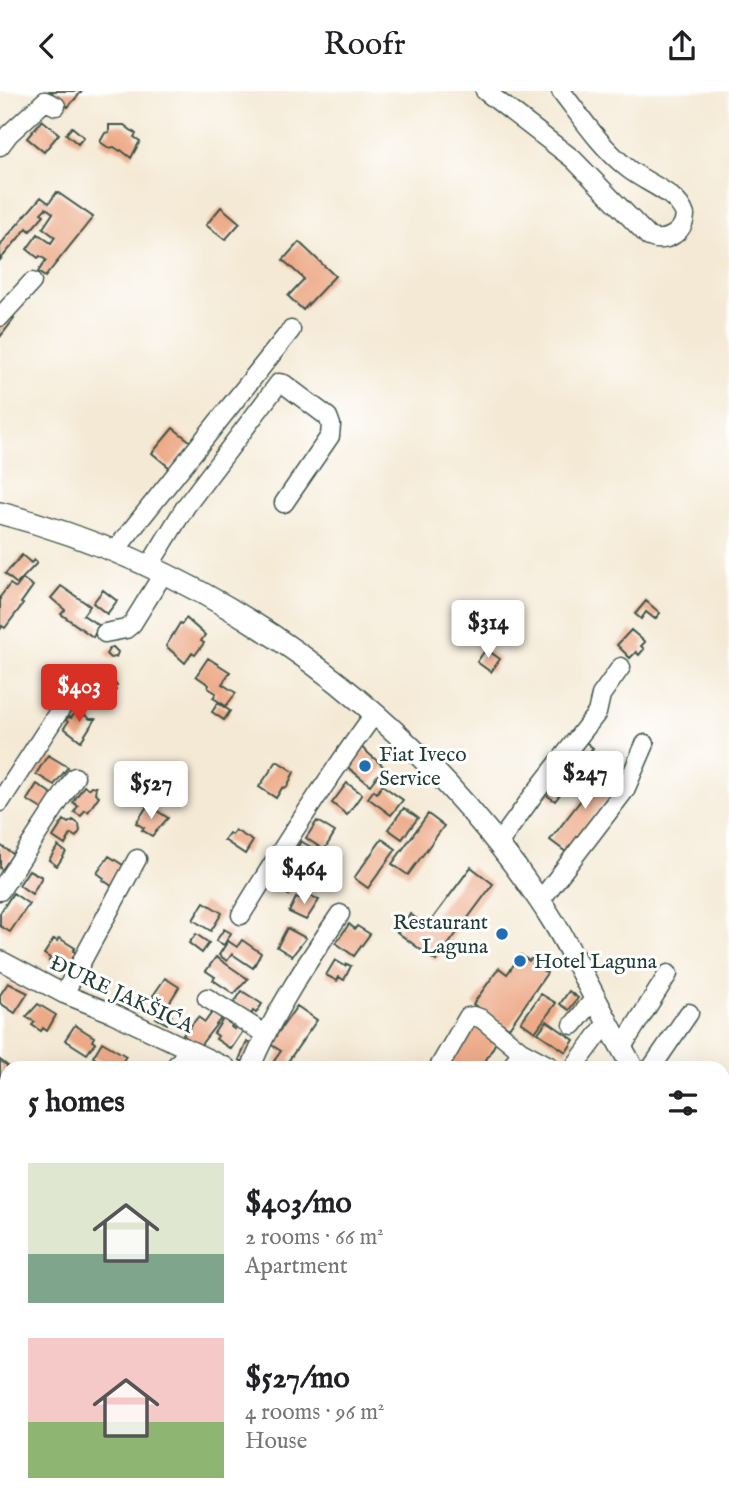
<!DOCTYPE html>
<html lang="en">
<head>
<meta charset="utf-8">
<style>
	:root { --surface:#fff; --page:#f6f6f6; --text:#202124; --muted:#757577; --accent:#d93025 }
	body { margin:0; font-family:"IM FELL English",serif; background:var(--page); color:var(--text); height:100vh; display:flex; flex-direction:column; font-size:26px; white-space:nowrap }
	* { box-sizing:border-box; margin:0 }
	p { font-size:23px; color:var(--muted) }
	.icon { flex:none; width:38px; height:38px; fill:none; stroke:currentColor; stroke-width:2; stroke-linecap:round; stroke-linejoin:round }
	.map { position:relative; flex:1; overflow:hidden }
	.panel { position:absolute; left:0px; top:970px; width:730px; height:450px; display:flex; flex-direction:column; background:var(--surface); border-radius:21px 21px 0 0; box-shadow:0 7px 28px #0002 }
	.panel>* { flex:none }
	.price { position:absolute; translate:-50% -60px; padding:0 16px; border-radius:7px; background:#fff; color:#222; font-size:23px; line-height:46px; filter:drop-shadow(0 2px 4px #0008) }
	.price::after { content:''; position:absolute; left:50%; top:42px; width:21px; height:16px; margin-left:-10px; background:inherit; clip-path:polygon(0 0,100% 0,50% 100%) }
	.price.selected { background:var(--accent); color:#fff }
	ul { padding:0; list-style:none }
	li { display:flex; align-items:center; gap:21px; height:175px; padding:0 28px }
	li span { display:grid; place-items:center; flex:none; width:196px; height:140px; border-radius:0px; color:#555 }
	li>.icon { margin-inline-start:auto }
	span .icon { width:84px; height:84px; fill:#fffc; stroke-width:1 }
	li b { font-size:30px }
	h2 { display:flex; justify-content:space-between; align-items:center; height:84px; padding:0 28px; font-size:30px }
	header { display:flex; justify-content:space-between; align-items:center; height:91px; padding:0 28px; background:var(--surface); font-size:32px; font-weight:600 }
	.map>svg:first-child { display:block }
	.building { fill:#edaa88 }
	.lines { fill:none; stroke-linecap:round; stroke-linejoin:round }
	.minor-casing { stroke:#3f574c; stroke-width:21 }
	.major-casing { stroke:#3f574c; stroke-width:24 }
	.minor { stroke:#fff; stroke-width:18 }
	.major { stroke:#fff; stroke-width:21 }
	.poi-dot { fill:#1f6fb2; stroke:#fff; stroke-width:2.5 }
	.labels { text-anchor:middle; stroke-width:6; stroke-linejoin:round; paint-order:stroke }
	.poi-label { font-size:21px; fill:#1f3d34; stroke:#fff; text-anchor:start }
	.street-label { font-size:21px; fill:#1f3d34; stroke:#fff }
</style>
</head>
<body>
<header><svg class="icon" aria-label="back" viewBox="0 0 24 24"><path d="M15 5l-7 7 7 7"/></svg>Roofr<svg class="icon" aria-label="share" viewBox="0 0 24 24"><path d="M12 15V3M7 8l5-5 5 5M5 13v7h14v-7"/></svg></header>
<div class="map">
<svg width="729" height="1419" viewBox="0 0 729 1419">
	<rect width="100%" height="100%" fill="#fff"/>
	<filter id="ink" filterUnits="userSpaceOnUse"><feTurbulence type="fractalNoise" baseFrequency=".0143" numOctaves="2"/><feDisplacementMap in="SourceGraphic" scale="14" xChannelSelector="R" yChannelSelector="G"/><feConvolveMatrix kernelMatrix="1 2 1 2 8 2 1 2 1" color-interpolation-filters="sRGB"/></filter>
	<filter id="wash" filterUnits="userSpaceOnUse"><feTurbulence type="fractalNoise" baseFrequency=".00686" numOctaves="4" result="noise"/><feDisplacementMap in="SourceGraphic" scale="28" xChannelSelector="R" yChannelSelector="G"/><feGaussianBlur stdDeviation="1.57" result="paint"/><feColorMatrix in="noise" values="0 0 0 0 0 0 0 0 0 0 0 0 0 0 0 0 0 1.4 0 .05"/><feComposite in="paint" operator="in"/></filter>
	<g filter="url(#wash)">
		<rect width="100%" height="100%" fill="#f4e9d4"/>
		<g id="blocks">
			<path class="building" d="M50 0H82L68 16Z
				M42 29 59 43 44 61 27 47Z
				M109 34H124L136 43 134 46 140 50 131 67 121 59 120 60 114 56 109 57 100 51 105 42 109 41Z
				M72 36 84 46 78 53 66 43Z
				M57 101 93 126 45 186 38 181 46 169 40 165 38 167 27 158 38 143 51 152 55 146 43 137 53 122 46 117 41 122 44 124 30 140 27 137 0 169V156L4 149 41 106 49 112Z
				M221 116 240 132 225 149 206 134Z
				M299 151 335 185 303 219 288 205 304 188 283 169Z
				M7 223 14 228 0 246V231Z
				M173 337 191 351 170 377 152 362Z
				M22 464 31 472 34 469 37 472 17 493 5 483Z
				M23 488 33 495 21 512 23 513 5 537 2 535 0 539V506L10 493 16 497Z
				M61 495 90 515 83 524 100 535 93 546 61 523 65 519 51 507Z
				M103 499 117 510 107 523 93 512Z
				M646 510 660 522 655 528 646 521 641 528 635 523Z
				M186 527 205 544 201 550 204 552 195 564 192 562 185 572 166 555 180 532 182 533Z
				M631 539 645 551 641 555 644 558 639 564 636 561 630 567 617 554Z
				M113 556 118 561 116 566 110 567 106 563 110 557Z
				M486 558 500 568 491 581 477 571Z
				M208 567 230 581 222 593 236 602 226 615 213 607 216 602 208 597 209 594 196 585Z
				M100 580 117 594 114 597 116 599 103 615 91 606 94 603 86 597 88 594 86 592 94 582Z
				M218 612 230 620 224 629 212 621Z
				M76 615H79L80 621 90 628H95L81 650 64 637 68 631 66 629 68 626 71 627 75 622 74 619Z
				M582 648 593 657 590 660 596 664 593 668 595 671 585 684 577 677 575 680 564 671Z
				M360 655 384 676 370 694 345 674Z
				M48 664 68 676 54 694 36 683Z
				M277 670 294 681 287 696 282 697 276 707 259 696Z
				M606 677 621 689 575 749 580 752 573 761 568 757 566 761 550 749Z
				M554 691 564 698 555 710 545 703Z
				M347 692 362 703 347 724 332 712Z
				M37 693 55 705 45 720 27 709Z
				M382 694 403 709 391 724 368 707 374 699 377 702Z
				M84 695 88 698 91 695 96 696 95 702 99 705 88 721 85 719 81 725 74 721 78 715 73 711Z
				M148 714 168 727 152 745 142 739 144 737 136 732Z
				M404 717 418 727 402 748 388 738Z
				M428 723 444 735 408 784 392 773Z
				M64 729 68 732 73 729 79 733 80 740 76 746 71 743 65 754 53 746Z
				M317 730 335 741 324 759 306 747Z
				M235 739 253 750 245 763 224 749 229 742 232 744Z
				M382 748 396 758 368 797 354 787Z
				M301 750 322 763 315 774 310 771 296 794 284 787 289 779 286 777Z
				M0 754 13 763 2 779 0 777Z
				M58 755 66 761 57 775 49 769Z
				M109 765 129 778 113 796 103 789 104 787 97 782Z
				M471 776 493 793 436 870 397 841 410 823 427 835Z
				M29 779 42 786 32 803 19 794Z
				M274 782 294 795 289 804 277 797 279 794 270 788Z
				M303 801 319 809 306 829 289 821 296 807 299 808Z
				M13 802 29 813 10 841 0 835V822Z
				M204 811 222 822 211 840 193 829Z
				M349 833 355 838 357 835 370 843 354 865 336 852Z
				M287 837 306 847 292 865 277 856Z
				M224 838 231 842 224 854 216 850Z
				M196 843 209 852 202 862 189 852Z
				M59 847 75 857 73 860 76 862 66 877 60 873 58 876 49 870 50 867 44 863 54 848 57 850Z
				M242 849 261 862 253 877 232 863 227 870 219 864 228 850 237 856Z
				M521 864 529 870 532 867 542 873 539 877 547 882 509 937 473 913 499 877 507 883Z
				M216 866 248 888 234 903 213 889 215 886 206 880Z
				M335 869 345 875 347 873 351 875 344 889 339 886 337 890 326 884Z
				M165 887 179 896 168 914 152 906Z
				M8 892 28 902 15 922 0 912V904Z
				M242 900 262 913 256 922 253 920 249 927 232 915Z
				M569 900 578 907 569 919 560 913Z
				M541 903 556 912 535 941 521 931Z
				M38 913 56 924 47 940 43 937 41 940 32 934 35 931 26 926Z
				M297 915 317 929 289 969 294 972 291 976H283L274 970 281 960 270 953Z
				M161 919 172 925 167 933 156 927Z
				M213 920 222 926 199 956 183 944 198 926 205 931Z
				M225 925 234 931 231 936 234 938 236 935 243 940 231 958 216 948 218 945 214 942Z
				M471 930 499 946 482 976H444Z
				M547 930 574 949 566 961 538 942Z
				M75 934 94 946 92 950 95 952 87 963 65 949Z
				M102 951 126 965 119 976H102L104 973 93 966Z
				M247 951 254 955 246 972 239 969Z
				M0 969 9 976H7V992L0 986Z
				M0 995 7 1003V1016L0 1022Z
				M340 1412H351L357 1419H332Z"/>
		</g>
	</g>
	<g filter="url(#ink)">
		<use href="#blocks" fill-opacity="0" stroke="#3f574c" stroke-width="2"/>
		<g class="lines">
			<g class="minor-casing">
				<path id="minor" d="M485 0 573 68 649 146C665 153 684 142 685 124 677 100 644 92 626 76 600 55 581 26 561 0
					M0 55 9 43 45 10 56 15
					M0 226 32 191
					M114 461 291 239
					M149 475 186 415 279 292 284 293 328 326 331 334 330 345 284 412
					M105 542 126 538 132 533 163 483
					M0 711 65 611
					M498 753 532 706 597 622 601 604 621 576
					M0 800 75 686
					M540 810 625 699 645 653
					M241 824C283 755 327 688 375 622
					M0 869 64 903 112 922 226 976
					M64 903 137 768
					M207 907 265 943
					M573 934 595 907
					M622 956 668 883
					M175 976 189 959
					M251 976C274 921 306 873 340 823
					M439 976 468 926 474 925 482 928 521 960
					M512 976 521 960 551 976
					M574 976 607 932
					M652 976 689 922
					M0 1068 7 1074
					M723 1078 729 1065
					M723 1197 729 1199
					M161 1412 168 1419
					M375 1412 382 1419
					M306 1419 315 1412"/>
			</g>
			<g class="major-casing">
				<path id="major" d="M0 422C222 480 411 621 540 810 566 848 585 889 607 930 615 946 624 960 632 976
					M723 1175 729 1188"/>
			</g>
			<use href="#minor" class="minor"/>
			<use href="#major" class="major"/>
		</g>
	</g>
	<g class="poi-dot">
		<circle cx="365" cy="675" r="7"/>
		<circle cx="502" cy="843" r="7"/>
		<circle cx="520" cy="870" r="7"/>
	</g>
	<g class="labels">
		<g class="poi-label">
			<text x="379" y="670">Fiat Iveco<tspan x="379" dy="24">Service</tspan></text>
			<text x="488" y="838" text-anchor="end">Restaurant<tspan x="488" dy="24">Laguna</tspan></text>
			<text x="534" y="877">Hotel Laguna</text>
		</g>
		<g class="street-label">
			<text transform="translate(122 903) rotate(25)" y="7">ĐURE JAKŠIĆA</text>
		</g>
	</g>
</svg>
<b class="price" style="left:488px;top:569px">$314</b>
<b class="price selected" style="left:79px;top:633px">$403</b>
<b class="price" style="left:585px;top:720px">$247</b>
<b class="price" style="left:151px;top:730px">$527</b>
<b class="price" style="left:304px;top:815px">$464</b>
<section class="panel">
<h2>5 homes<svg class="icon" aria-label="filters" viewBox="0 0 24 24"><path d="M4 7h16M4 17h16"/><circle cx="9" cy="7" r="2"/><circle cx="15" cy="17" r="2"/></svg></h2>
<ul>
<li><span style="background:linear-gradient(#dfe7d0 65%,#7fa58c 0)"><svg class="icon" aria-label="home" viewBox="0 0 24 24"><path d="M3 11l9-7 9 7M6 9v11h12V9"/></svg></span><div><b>$403/mo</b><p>2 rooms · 66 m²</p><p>Apartment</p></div></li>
<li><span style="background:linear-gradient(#f6c9c9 60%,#8fb573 0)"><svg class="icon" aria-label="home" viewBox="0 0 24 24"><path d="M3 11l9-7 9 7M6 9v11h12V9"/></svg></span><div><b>$527/mo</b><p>4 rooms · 96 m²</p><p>House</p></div></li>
</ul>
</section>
</div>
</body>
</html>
